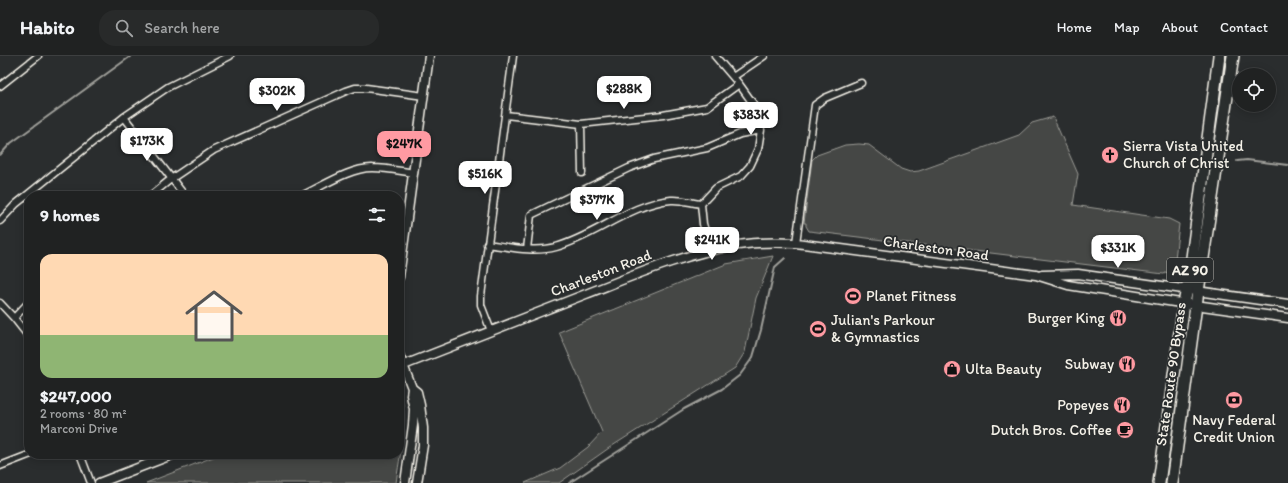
<!DOCTYPE html>
<html lang="en">
<head>
<meta charset="utf-8">
<style>
	:root { --surface:#202222; --page:#282a2a; --text:#f1f3f6; --muted:#a2a4a5; --line:#3d3f40; --accent:#ff9aa2 }
	body { margin:0; font-family:Itim,sans-serif; background:var(--page); color:var(--text); height:100vh; display:flex; flex-direction:column; font-size:15px; white-space:nowrap }
	* { box-sizing:border-box; margin:0 }
	p { font-size:13px; color:var(--muted) }
	.icon { flex:none; width:22px; height:22px; fill:none; stroke:currentColor; stroke-width:2; stroke-linecap:round; stroke-linejoin:round }
	.map { position:relative; flex:1; overflow:hidden }
	.details { position:absolute; left:24px; top:135px; width:380px; height:268px; display:flex; flex-direction:column; background:var(--surface); border-radius:16px; box-shadow:0 2px 10px #0003,0 0 0 1px var(--line) }
	.details>* { flex:none }
	.controls { position:absolute; left:1232px; top:12px; display:grid; gap:8px }
	.controls a { display:grid; place-items:center; width:44px; height:44px; border-radius:50%; background:var(--surface); box-shadow:0 2px 10px #0003,0 0 0 1px var(--line); font-size:20px }
	.price { position:absolute; translate:-50% -34px; padding:0 9px; border-radius:8px; background:#fff; color:#222; font-size:13px; line-height:26px; filter:drop-shadow(0 1px 2px #0008) }
	.price::after { content:''; position:absolute; left:50%; top:24px; width:12px; height:9px; margin-left:-6px; background:inherit; clip-path:polygon(0 0,100% 0,50% 100%) }
	.price.current { background:var(--accent); color:#111 }
	ul { padding:0; list-style:none }
	li { display:grid; align-content:center; gap:8px; height:212px; padding:0 16px }
	li span { display:grid; place-items:center; height:124px; border-radius:12px; color:#555 }
	li>.icon { margin-inline-start:auto }
	span .icon { width:72px; height:72px; fill:#fffc; stroke-width:1 }
	li b { font-size:17px }
	h2 { display:flex; justify-content:space-between; align-items:center; height:48px; padding:0 16px; font-size:17px }
	header { display:flex; align-items:center; gap:24px; box-sizing:border-box; height:56px; padding:0 20px; background:var(--surface); border-bottom:1px solid var(--line) }
	header strong { font-size:19px }
	nav { display:flex; gap:22px; margin-inline-start:auto; font-size:14px }
	.search { width:280px; height:36px; background:var(--page); display:flex; align-items:center; gap:10px; box-sizing:border-box; padding:0 14px; border-radius:16px; color:var(--muted); font-size:15px }
	.map>svg:first-child { display:block }
	.green { fill:#444645; stroke:#9c9c96 }
	.lines { fill:none; stroke-linecap:round; stroke-linejoin:round }
	.stream { stroke:#9f9f9a; stroke-width:2 }
	.street-casing { stroke:#f4f1e8; stroke-width:9 }
	.secondary-casing { stroke:#f4f1e8; stroke-width:11 }
	.highway-casing { stroke:#f4f1e8; stroke-width:14 }
	.street { stroke:#2a2d2e; stroke-width:6 }
	.secondary { stroke:#2a2d2e; stroke-width:8 }
	.highway { stroke:#2a2d2e; stroke-width:11 }
	.labels { text-anchor:middle; stroke-width:3.5; stroke-linejoin:round; paint-order:stroke }
	.shield { fill:#2a2d2e; stroke:#b7b6b0; stroke-width:1 }
	.shield-label { font-size:14px; font-weight:bold; fill:#f4f1e8 }
	.poi-label { font-size:15px; fill:#f4f1e8; stroke:#2a2d2e; text-anchor:start }
	.street-label { font-size:15px; fill:#f4f1e8; stroke:#2a2d2e }
</style>
</head>
<body>
<header>
<strong>Habito</strong>
<div class="search"><svg class="icon" aria-label="search" viewBox="0 0 24 24"><circle cx="10" cy="10" r="6"/><path d="M15 15l6 6"/></svg>Search here</div>
<nav><a>Home</a><a>Map</a><a>About</a><a>Contact</a></nav>
</header>
<div class="map">
<svg width="1288" height="427" viewBox="0 0 1288 427">
	<rect width="100%" height="100%" fill="#2a2d2e"/>
	<filter id="ink" filterUnits="userSpaceOnUse"><feTurbulence type="fractalNoise" baseFrequency=".025" numOctaves="2"/><feDisplacementMap in="SourceGraphic" scale="8" xChannelSelector="R" yChannelSelector="G"/><feConvolveMatrix kernelMatrix="1 2 1 2 8 2 1 2 1" color-interpolation-filters="sRGB"/></filter>
	<g filter="url(#ink)">
		<path class="green" d="M1053 61 1078 118 1073 149 1169 163 1179 168 1174 212 1164 218 809 175 806 170V167H804L812 104 817 99 845 89 859 88 869 89 901 113 910 116 919 115 1019 79 1032 67Z
			M773 200 756 242 745 296 735 312 609 392 559 427H525L560 412 588 391 602 376 559 276 726 208Z
			M399 335C410 356 399 403 396 427H146L221 398H399Z"/>
		<g class="lines">
			<path class="stream" d="M0 99 11 87 131 0
				M1237 105 1247 104 1288 109
				M569 427 684 353 722 333 740 319 753 301 761 274 775 211 785 202"/>
			<g class="street-casing">
				<path id="street" d="M733 21 764 0
					M0 30 38 0
					M506 59 581 68 663 59 707 51 739 28
					M124 61 185 140
					M581 68 582 117
					M150 140 171 123 214 94 346 35 355 32H366L424 40
					M301 140C321 131 351 111 373 112 386 112 400 115 414 117
					M0 165 16 148 124 61 168 31 230 0
					M796 187 815 49 825 42 861 27
					M487 188C509 191 534 197 556 191 596 180 629 148 671 144 680 143 692 147 701 148
					M527 193 531 159 629 112 654 103 707 92 740 78 761 74
					M711 194 703 168 701 148 716 132 741 120 750 110 758 93 761 74 757 53 739 28 715 0
					M0 247 14 262 29 281
					M14 262 29 246
					M491 275 481 249V240L513 0
					M80 398 91 427
					M0 410 31 398"/>
			</g>
			<g class="secondary-casing">
				<path id="secondary" d="M1042 219 1078 218 1288 248
					M399 221 429 0
					M399 299 412 332 411 339 414 353 413 369 405 427
					M399 311C461 287 523 262 586 238 635 219 686 197 738 189 758 186 777 186 796 187L1036 219 1068 229 1174 246 1288 262
					M412 332 417 336 420 349 423 372V389L417 427
					M99 427 174 398"/>
			</g>
			<g class="highway-casing">
				<path id="highway" d="M1159 427 1184 247 1189 224 1219 0
					M1172 427 1196 249 1233 0"/>
			</g>
			<use href="#street" class="street"/>
			<use href="#secondary" class="secondary"/>
			<use href="#highway" class="highway"/>
		</g>
	</g>
	<defs>
		<g id="church-disc" transform="scale(0.9)"><circle r="9.5" fill="#ff9aa2" stroke="#2a2d2e"/><path d="M-1.2-6h2.4v3.5h3.3v2.4h-3.3V6h-2.4V-.1h-3.3v-2.4h3.3Z" fill="#111"/></g>
		<g id="stadium-disc" transform="scale(0.9)"><circle r="9.5" fill="#ff9aa2" stroke="#2a2d2e"/><path d="M0-5a6.5 5 0 1 0 0 10a6.5 5 0 1 0 0-10ZM-3.5-1.8h7v3.6h-7Z" fill="#111"/></g>
		<g id="restaurant-disc" transform="scale(0.9)"><circle r="9.5" fill="#ff9aa2" stroke="#2a2d2e"/><path d="M-5-6h1v4h1v-4h1v4h1v-4h1v5L-1.5 .5V6h-2V.5L-5-1ZM5-6V6H3V1.5H1.5Q1.5-4 5-6Z" fill="#111"/></g>
		<g id="shop-disc" transform="scale(0.9)"><circle r="9.5" fill="#ff9aa2" stroke="#2a2d2e"/><path d="M-5-2.5h2.3a2.7 3.5 0 0 1 5.4 0H5L5.5 6h-11ZM-1.5-2.5h3a1.5 2.3 0 0 0-3 0Z" fill="#111"/></g>
		<g id="bank-disc" transform="scale(0.9)"><circle r="9.5" fill="#ff9aa2" stroke="#2a2d2e"/><path d="M-6-4H6V4H-6ZM0-2.3a2.3 2.3 0 1 0 0 4.6a2.3 2.3 0 1 0 0-4.6Z" fill="#111"/></g>
		<g id="cafe-disc" transform="scale(0.9)"><circle r="9.5" fill="#ff9aa2" stroke="#2a2d2e"/><path d="M-5.5-4.5H6V0H3Q3 3.5 0 3.5H-2.5Q-5.5 3.5-5.5 0ZM3-3.2v2h1.7v-2ZM-6 4.5H4V6H-6Z" fill="#111"/></g>
	</defs>
	<g fill-rule="evenodd">
		<use href="#church-disc" x="1110" y="99"/>
		<use href="#stadium-disc" x="853" y="240"/>
		<use href="#restaurant-disc" x="1118" y="262"/>
		<use href="#stadium-disc" x="818" y="273"/>
		<use href="#restaurant-disc" x="1127" y="308"/>
		<use href="#shop-disc" x="952" y="313"/>
		<use href="#bank-disc" x="1234" y="344"/>
		<use href="#restaurant-disc" x="1122" y="349"/>
		<use href="#cafe-disc" x="1125" y="374"/>
	</g>
	<g class="labels">
		<rect class="shield" x="1167" y="202" width="46" height="24" rx="3"/>
		<g class="shield-label">
			<text x="1190" y="219">AZ 90</text>
		</g>
		<g class="poi-label">
			<text x="1123" y="95">Sierra Vista United<tspan x="1123" dy="17">Church of Christ</tspan></text>
			<text x="866" y="245">Planet Fitness</text>
			<text x="1105" y="267" text-anchor="end">Burger King</text>
			<text x="831" y="269">Julian's Parkour<tspan x="831" dy="17">&amp; Gymnastics</tspan></text>
			<text x="1114" y="313" text-anchor="end">Subway</text>
			<text x="965" y="318">Ulta Beauty</text>
			<text x="1109" y="354" text-anchor="end">Popeyes</text>
			<text x="1234" y="369" text-anchor="middle">Navy Federal<tspan x="1234" dy="17">Credit Union</tspan></text>
			<text x="1112" y="379" text-anchor="end">Dutch Bros. Coffee</text>
		</g>
		<g class="street-label">
			<text transform="translate(936 192) rotate(8)" y="5">Charleston Road</text>
			<text transform="translate(601 217) rotate(-21)" y="5">Charleston Road</text>
			<text transform="translate(1171 318) rotate(-82)" y="5">State Route 90 Bypass</text>
		</g>
	</g>
</svg>
<div class="controls">
<a><svg class="icon" aria-label="locate" viewBox="0 0 24 24"><circle cx="12" cy="12" r="6"/><path d="M12 2v4M12 18v4M2 12h4M18 12h4"/></svg></a>
</div>
<b class="price" style="left:624px;top:54px">$288K</b>
<b class="price" style="left:277px;top:56px">$302K</b>
<b class="price" style="left:751px;top:80px">$383K</b>
<b class="price" style="left:147px;top:106px">$173K</b>
<b class="price current" style="left:404px;top:109px">$247K</b>
<b class="price" style="left:485px;top:139px">$516K</b>
<b class="price" style="left:597px;top:165px">$377K</b>
<b class="price" style="left:712px;top:205px">$241K</b>
<b class="price" style="left:1118px;top:213px">$331K</b>
<section class="details">
<h2>9 homes<svg class="icon" aria-label="filters" viewBox="0 0 24 24"><path d="M4 7h16M4 17h16"/><circle cx="9" cy="7" r="2"/><circle cx="15" cy="17" r="2"/></svg></h2>
<ul>
<li><span style="background:linear-gradient(#ffd9b3 65%,#8fb573 0)"><svg class="icon" aria-label="home" viewBox="0 0 24 24"><path d="M3 11l9-7 9 7M6 9v11h12V9"/></svg></span><div><b>$247,000</b><p>2 rooms · 80 m²</p><p>Marconi Drive</p></div></li>
</ul>
</section>
</div>
</body>
</html>
